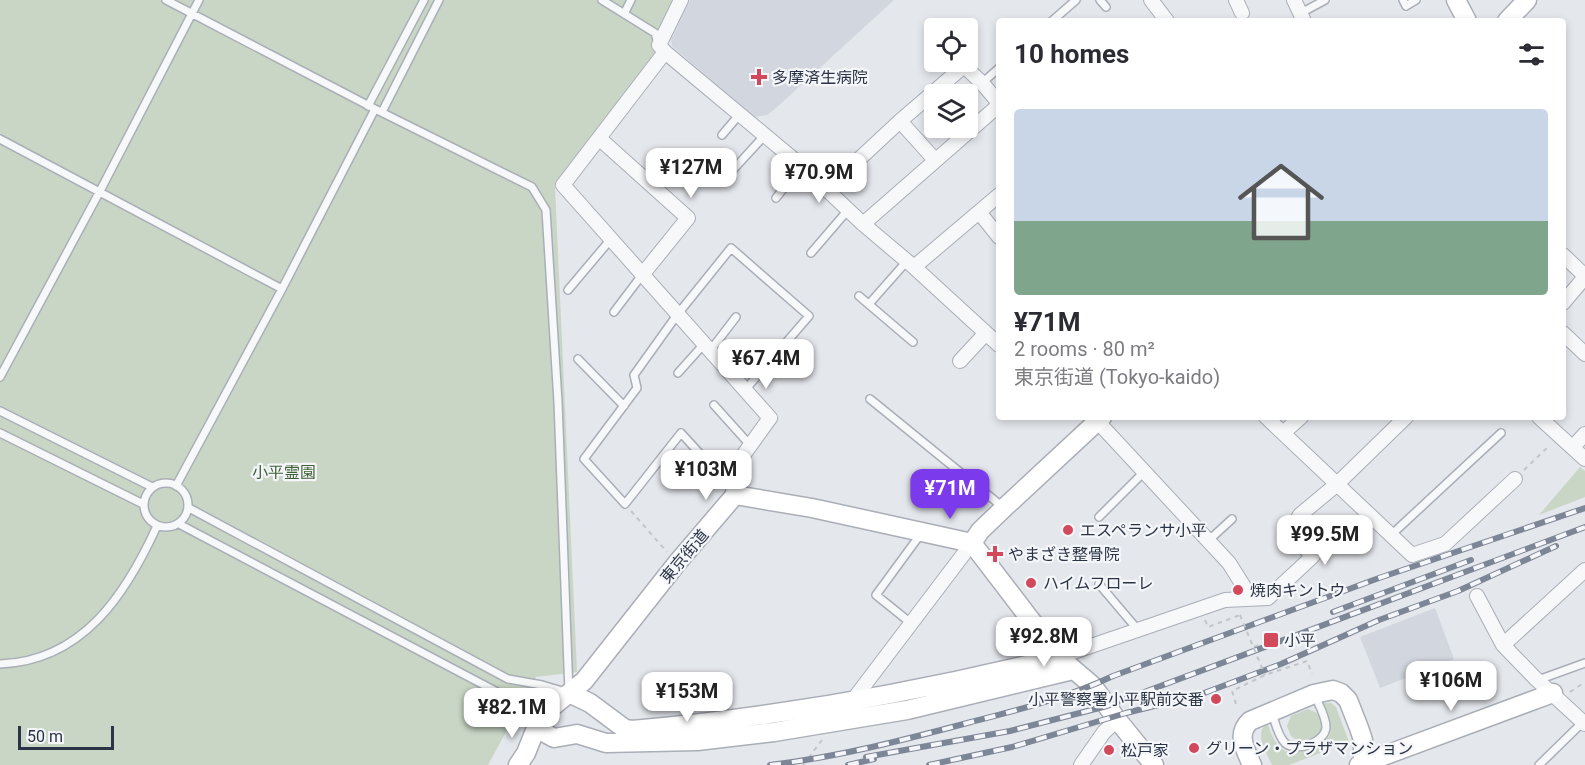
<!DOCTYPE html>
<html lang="en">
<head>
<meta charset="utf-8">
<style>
	:root { --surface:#fff; --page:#f2f2f3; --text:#2b2b33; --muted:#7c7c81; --line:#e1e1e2; --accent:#7c3aed }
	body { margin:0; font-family:Roboto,"Noto Sans JP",sans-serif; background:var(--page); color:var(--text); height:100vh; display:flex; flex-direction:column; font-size:22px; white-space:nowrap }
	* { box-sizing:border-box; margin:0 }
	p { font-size:20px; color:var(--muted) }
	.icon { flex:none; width:33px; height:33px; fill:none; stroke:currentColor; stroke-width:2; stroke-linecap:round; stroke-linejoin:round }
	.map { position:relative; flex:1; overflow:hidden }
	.details { position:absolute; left:996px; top:18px; width:570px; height:402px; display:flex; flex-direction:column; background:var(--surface); border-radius:6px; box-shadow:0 3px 9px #0003 }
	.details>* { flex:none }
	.fabs { position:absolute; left:924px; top:18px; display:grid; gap:12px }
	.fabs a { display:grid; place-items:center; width:54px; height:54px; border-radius:6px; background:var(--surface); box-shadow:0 3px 9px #0003; font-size:30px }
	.scale { position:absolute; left:18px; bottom:15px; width:96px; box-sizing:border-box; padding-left:6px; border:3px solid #2b3445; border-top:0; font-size:16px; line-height:21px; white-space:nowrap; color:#2b3445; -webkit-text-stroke:4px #f4f6f9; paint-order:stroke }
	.price { position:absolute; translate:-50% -51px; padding:0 14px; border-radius:12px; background:#fff; color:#222; font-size:20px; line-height:39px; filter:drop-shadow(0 2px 3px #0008) }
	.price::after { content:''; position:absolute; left:50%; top:36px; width:18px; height:14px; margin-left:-9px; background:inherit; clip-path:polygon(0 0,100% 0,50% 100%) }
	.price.current { background:var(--accent); color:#fff }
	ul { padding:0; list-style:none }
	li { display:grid; align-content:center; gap:12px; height:318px; padding:0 18px }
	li+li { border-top:2px solid var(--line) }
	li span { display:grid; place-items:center; height:186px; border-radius:6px; color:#555 }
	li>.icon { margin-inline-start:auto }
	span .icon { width:108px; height:108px; fill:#fffc; stroke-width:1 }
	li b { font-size:26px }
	h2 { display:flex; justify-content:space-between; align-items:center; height:72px; padding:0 18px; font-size:26px }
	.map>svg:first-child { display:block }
	.built { fill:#d2d6de }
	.green { fill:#c9d6c5 }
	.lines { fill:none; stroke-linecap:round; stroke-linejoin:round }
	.lane-casing { stroke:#a9aeb7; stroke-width:10 }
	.street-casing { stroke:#a9aeb7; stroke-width:16 }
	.secondary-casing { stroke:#a9aeb7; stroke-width:21 }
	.path { stroke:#c2c5cb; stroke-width:2; stroke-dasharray:4.5 4.5; stroke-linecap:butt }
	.lane { stroke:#f7f8fa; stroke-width:7 }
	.street { stroke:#f7f8fa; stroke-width:14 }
	.secondary { stroke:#fff; stroke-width:18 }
	.rail-casing { stroke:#7d8696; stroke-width:6 }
	.rail { stroke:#f4f6f9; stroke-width:4; stroke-dasharray:11; stroke-linecap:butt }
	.path-bridge { stroke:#c2c5cb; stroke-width:2; stroke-dasharray:4.5 4.5; stroke-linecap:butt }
	.poi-dot { fill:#d1495b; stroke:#f4f6f9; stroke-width:2 }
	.labels { text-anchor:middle; stroke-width:4.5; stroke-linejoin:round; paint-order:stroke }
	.poi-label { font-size:16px; fill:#2b3445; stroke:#f4f6f9; text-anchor:start }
	.park-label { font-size:16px; fill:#3f6138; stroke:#f4f6f9 }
	.street-label { font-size:16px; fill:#2b3445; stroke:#f4f6f9 }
</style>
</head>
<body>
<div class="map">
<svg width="1585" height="765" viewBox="0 0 1585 765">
	<rect width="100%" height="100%" fill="#e4e7ec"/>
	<path class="built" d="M690 0H894L776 108 767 115 754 117 672 46 671 40Z
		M1435 608 1454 659 1380 688 1360 637Z"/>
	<path class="green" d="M0 0H676L661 57 555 187 577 672 536 677 488 765H0Z
		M1580 467 1585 471V497L1539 515Z
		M1323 703H1331L1336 707 1349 742 1289 765H1272C1267 753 1254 734 1266 724L1268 725C1273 738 1276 748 1290 753 1303 749 1334 745 1331 726 1330 718 1325 710 1323 703Z
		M1308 709 1317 713 1323 726 1317 736 1300 742 1291 736 1287 726 1291 716Z"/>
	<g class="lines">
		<g class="lane-casing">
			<path id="lane" d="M166 0 375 109 532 187 546 210 558 402 569 693 542 685 508 679 189 508
				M602 0 655 33 658 43
				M1100 0 1106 7
				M1403 0 1406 6 1416 0
				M1301 13 1325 0
				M624 14 631 0
				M1052 21 1076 0
				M982 83 999 68
				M368 106 424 0
				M382 112 439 0
				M722 135 739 115
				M0 139 282 289
				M732 171 764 136
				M776 198 801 166
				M811 253 848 210
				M568 290 611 239
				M859 296 913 342
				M869 304 907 261
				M614 312 642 275
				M710 351 736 317
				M578 359 624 406
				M678 373 704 344
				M0 377 100 191 199 0
				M870 399 1004 508
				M714 405 750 445
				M0 411 152 487
				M0 433 143 504
				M729 475 724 480 681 433 625 504 584 459 637 388 634 375 677 315 731 248 809 316 745 390
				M144 505a22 22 0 1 1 44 0a22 22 0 1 1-44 0Z
				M176 486 282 289 375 109
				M1099 517 1144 472
				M179 524 501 694 534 726
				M1390 536 1501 433
				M1208 541 1232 519
				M1099 584 1138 630
				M912 624 876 595 920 535
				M0 664C83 661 126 594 157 526
				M1538 680 1585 663
				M1272 713C1275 722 1278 736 1285 743 1296 753 1326 742 1326 727 1326 717 1319 705 1315 696
				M1539 765 1583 722"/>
		</g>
		<g class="street-casing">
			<path id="street" d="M681 0 659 45 665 52 804 168 863 224 914 267 999 345
				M1151 0 1167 21
				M1236 0 1242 13
				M1294 0 1304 21
				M665 52 563 185 770 418 729 475 735 495
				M960 62 982 83 999 103
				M600 139 688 218 642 275
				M935 160 900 121 964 66
				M827 189 900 121
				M979 212 999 237
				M863 224 999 105
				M1563 255 1585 276
				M914 267 999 195
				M1563 303 1585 277
				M1563 333 1585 354
				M960 361 986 333
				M1266 417 1412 555 1445 544 1515 479
				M1539 417 1585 459
				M1098 422 1229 563 1251 598
				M1283 433 1301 417
				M1573 447 1585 434
				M1477 596 1503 645 1535 678 1585 724
				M1503 645 1585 570
				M1059 657 1225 600 1268 598 1313 556 1290 533 1300 515 1336 485 1406 417
				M850 704 972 543
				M1081 765 1104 732 1117 720"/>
		</g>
		<g class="secondary-casing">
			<path id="secondary" d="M1456 0 1467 21
				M1507 21 1527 0
				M972 543 1059 657 1093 686 1115 717 1154 765
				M972 543 980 531 1004 508 1102 417
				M569 693 590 703 625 729 632 730C777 717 919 692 1059 657
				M536 728 554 738 577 734 606 743 697 741 774 732 907 710 1073 670
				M518 765 526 753 536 728 552 707 584 681 677 563 735 495 812 508 972 543
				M1252 765C1245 749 1236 734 1250 721L1314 694 1333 690 1341 693 1348 700 1359 728 1363 740V765
				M1359 765 1553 693"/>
		</g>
		<path class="path" d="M1524 470 1550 445
			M631 511 667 552
			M1205 620 1208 627 1240 615
			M1254 647 1265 642
			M1570 692 1585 682
			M1236 704 1232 691 1265 675 1307 661 1312 674
			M803 765 822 740"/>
		<use href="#lane" class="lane"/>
		<use href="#street" class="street"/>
		<use href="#secondary" class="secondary"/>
		<g class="rail-casing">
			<path id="rail" d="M1333 612 1471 560
				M866 757 1010 731 1107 706 1585 527
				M770 765C838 757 904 740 971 722 1018 710 1069 697 1113 676L1379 578 1585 508
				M848 765 874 759
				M929 765 1012 747 1126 713 1199 695 1281 664 1379 620 1458 591 1556 546"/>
		</g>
		<use href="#rail" class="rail"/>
		<path class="path-bridge" d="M1240 615 1265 675"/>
	</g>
	<g class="poi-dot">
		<path d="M756 68h6v6h6v6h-6v6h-6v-6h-6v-6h6z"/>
		<circle cx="1068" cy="530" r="6"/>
		<path d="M992 545h6v6h6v6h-6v6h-6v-6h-6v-6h6z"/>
		<circle cx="1031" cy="583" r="6"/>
		<circle cx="1238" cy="590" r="6"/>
		<rect x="1263" y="632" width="16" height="16" rx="3"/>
		<circle cx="1216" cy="699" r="6"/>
		<circle cx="1194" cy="748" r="6"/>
		<circle cx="1109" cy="750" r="6"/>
	</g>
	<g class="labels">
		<g class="poi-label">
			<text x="772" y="83">多摩済生病院</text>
			<text x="1080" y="536">エスペランサ小平</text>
			<text x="1008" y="560">やまざき整骨院</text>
			<text x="1043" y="589">ハイムフローレ</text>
			<text x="1250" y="596">焼肉キントウ</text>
			<text x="1284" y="646">小平</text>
			<text x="1204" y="705" text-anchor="end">小平警察署小平駅前交番</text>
			<text x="1206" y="754">グリーン・プラザマンション</text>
			<text x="1121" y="756">松戸家</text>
		</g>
		<g class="park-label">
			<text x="284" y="478">小平霊園</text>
		</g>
		<g class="street-label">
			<text transform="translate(684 556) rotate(-50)" y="6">東京街道</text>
		</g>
	</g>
</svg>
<div class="fabs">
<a><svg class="icon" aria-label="locate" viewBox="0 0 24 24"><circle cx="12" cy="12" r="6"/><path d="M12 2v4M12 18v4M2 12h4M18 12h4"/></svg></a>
<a><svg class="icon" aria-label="layers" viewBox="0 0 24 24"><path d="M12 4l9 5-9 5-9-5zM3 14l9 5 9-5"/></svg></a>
</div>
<div class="scale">50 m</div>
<b class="price" style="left:691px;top:199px">¥127M</b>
<b class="price" style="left:819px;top:204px">¥70.9M</b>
<b class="price" style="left:766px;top:390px">¥67.4M</b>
<b class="price" style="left:706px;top:501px">¥103M</b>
<b class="price current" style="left:950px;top:520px">¥71M</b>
<b class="price" style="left:1325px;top:566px">¥99.5M</b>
<b class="price" style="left:1044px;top:668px">¥92.8M</b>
<b class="price" style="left:1451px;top:712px">¥106M</b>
<b class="price" style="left:687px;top:723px">¥153M</b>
<b class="price" style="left:512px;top:739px">¥82.1M</b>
<section class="details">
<h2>10 homes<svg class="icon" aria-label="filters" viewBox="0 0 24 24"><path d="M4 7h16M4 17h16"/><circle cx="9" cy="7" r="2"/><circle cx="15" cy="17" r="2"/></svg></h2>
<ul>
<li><span style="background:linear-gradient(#c9d6e8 60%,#7fa58c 0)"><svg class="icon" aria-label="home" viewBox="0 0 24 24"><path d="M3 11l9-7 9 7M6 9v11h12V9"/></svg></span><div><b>¥71M</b><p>2 rooms · 80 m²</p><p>東京街道 (Tokyo-kaido)</p></div></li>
</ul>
</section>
</div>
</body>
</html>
